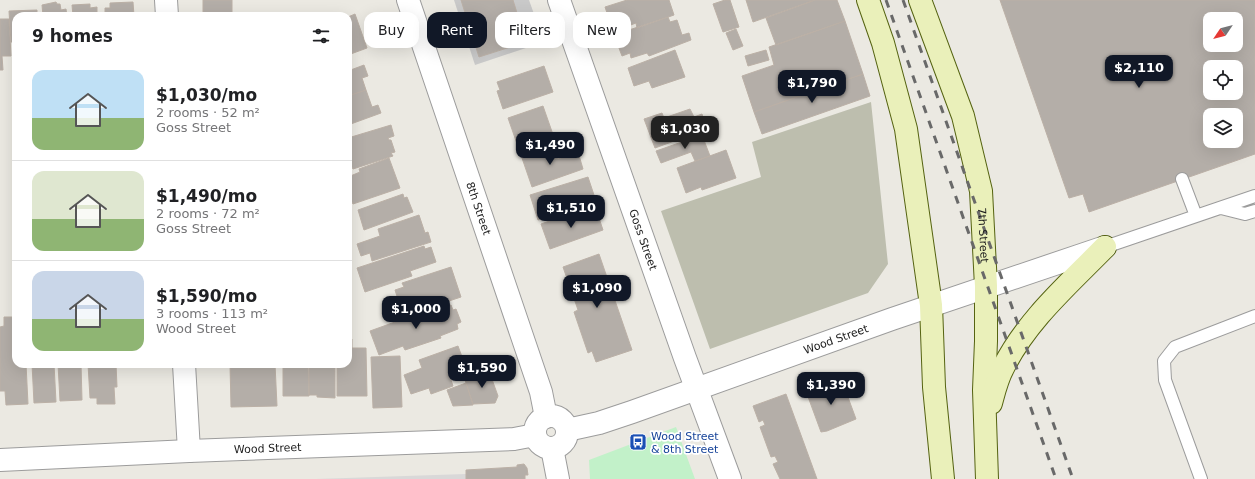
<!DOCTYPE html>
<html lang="en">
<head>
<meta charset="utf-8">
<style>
	:root { --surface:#fff; --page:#f2f2f2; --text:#202124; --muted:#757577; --line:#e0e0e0; --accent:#111827 }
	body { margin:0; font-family:"DejaVu Sans",sans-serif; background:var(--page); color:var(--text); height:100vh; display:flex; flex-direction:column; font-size:15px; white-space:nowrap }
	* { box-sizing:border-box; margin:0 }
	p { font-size:13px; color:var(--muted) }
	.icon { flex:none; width:22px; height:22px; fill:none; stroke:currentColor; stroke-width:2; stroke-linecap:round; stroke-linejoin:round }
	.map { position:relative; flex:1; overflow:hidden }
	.panel { position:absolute; left:12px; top:12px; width:340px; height:356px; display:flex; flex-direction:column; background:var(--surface); border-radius:12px; box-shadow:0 4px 16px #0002 }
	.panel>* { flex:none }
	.hud { position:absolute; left:364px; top:12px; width:380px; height:36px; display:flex; gap:8px }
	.needle { width:26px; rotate:235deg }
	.fabs { position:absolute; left:1203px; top:12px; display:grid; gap:8px }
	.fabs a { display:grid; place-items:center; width:40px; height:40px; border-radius:8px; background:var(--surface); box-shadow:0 4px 16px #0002; font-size:20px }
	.price { position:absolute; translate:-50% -34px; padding:0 9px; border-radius:8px; background:var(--accent); color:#fff; font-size:13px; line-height:26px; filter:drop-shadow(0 1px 2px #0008) }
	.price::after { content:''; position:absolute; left:50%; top:24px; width:12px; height:9px; margin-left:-6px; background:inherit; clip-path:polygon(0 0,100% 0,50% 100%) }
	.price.current { background:#222; color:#fff }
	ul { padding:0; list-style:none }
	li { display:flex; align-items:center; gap:12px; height:100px; padding:0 20px }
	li+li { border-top:1px solid var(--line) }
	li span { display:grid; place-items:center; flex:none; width:112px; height:80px; border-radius:12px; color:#555 }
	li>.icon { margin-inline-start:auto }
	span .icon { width:48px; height:48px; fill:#fffc; stroke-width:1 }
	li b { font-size:17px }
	h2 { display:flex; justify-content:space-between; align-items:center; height:48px; padding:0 20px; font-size:17px }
	.tag { padding:0 14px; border-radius:12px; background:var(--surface); box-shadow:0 4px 16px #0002; font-size:14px; line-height:36px }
	.tag.current { background:var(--accent); color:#fff }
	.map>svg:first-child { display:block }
	.residential { fill:#d9d8d8 }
	.religious { fill:#c9c9c9 }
	.construction { fill:#bdbeae }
	.park { fill:#c2f1c9 }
	.building { fill:#b4aea8; stroke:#bbb0a6; fill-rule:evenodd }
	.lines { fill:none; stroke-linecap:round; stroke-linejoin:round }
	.lane-casing { stroke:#9c9c9c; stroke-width:14 }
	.street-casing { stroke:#9c9c9c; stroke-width:24 }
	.secondary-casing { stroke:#556311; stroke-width:24 }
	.lane { stroke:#fff; stroke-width:12 }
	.street { stroke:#fff; stroke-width:22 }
	.secondary { stroke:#eaf0ba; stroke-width:22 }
	.rail { stroke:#696969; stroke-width:3; stroke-dasharray:8 8; stroke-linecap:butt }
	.labels { text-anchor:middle; stroke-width:3.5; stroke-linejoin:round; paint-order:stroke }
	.street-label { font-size:11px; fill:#1b1b1b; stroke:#fff }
	.transit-label { font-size:11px; fill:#164399; stroke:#fff; text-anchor:start }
</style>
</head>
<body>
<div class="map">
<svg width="1255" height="479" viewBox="0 0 1255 479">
	<rect width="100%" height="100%" fill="#ebe9e2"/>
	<path class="residential" d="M525 472V479H316Z"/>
	<path class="religious" d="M454 0H529L544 42 475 65Z"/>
	<path class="construction" d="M871 102 888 264 868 293 710 349 661 211 761 177 752 142Z"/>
	<path class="park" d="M676 427 695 479H590L589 460Z"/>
	<path class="building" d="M203 0H232V16H203Z
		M461 0H513L526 42 479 57Z
		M627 0H669L674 15 637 28 636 23 620 29 619 26 612 28 605 7Z
		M725 0H730L739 27 723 32 713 4Z
		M746 0H815L753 22Z
		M815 0H837L845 21 776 45 766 18Z
		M1000 0H1255V154L1089 212 1083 194 1069 198ZM1210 19H1236V45H1210ZM1210 67H1236V93H1210ZM1210 115H1236V141H1210Z
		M56 2 57 4H60L61 10 66 9 67 16H70H43L42 5Z
		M133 2 134 16H105V8H110V3Z
		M90 4V8L97 7V16H73L72 5Z
		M37 10V16H16V54L15 42H11L9 11Z
		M355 14 367 48 348 55V17Z
		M668 17 670 22 677 20 682 35 689 33 691 40 649 56 647 53 631 58 630 53 622 56 614 35Z
		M0 19H9L11 56H2L3 70H0Z
		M845 21 863 74 754 112 742 76 774 65 769 47Z
		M736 29 743 46 733 50 726 33Z
		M675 50 685 77 652 88 649 81 634 86 628 68Z
		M766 50 769 60 748 66 745 56Z
		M364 65 368 76 362 78 366 90 348 96V71Z
		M544 66 553 92 503 109 497 91 500 90 497 82Z
		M863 74 870 96 762 134 754 112Z
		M366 90 372 107 378 105 381 113 348 125V96Z
		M543 106 557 146 522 158 508 118Z
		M690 109 694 117 702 114 707 129 655 148 644 119 662 113 664 118Z
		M391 125 394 136 388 138 389 140H391L395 152 391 153 393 156 353 169 352 167 348 168V138Z
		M702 135 710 156 695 161 691 152 661 163 656 151Z
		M554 147 558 159 578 152 583 169 532 187 522 158Z
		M726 150 736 178 702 190 701 187 686 193 677 168Z
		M389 158 400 188 353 204 351 200 348 201V177L360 172 359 169Z
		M588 177 597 204 563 217 561 213 538 220 530 195Z
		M403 194 404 198 407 197 413 212 364 230 358 210Z
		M596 209 603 230 550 249 541 224 561 217 562 221Z
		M419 215 425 233 428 232 431 242 372 261 370 253 361 256 357 244 380 236 378 229Z
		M424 246 425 249 431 247 436 262 410 271 412 276 365 292 357 268Z
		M599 254 632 350 596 362 592 351 588 353 574 312 578 310 563 267Z
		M451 267 461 297 413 313 411 308 402 312 395 290 404 287 402 283Z
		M451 305 453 310 456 309 461 322 457 324 458 329 440 336 441 338 405 350 403 346 379 355 370 331 431 309 432 312Z
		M4 317H15L16 364H26L28 404 6 405 5 391H0V327L4 326Z
		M348 339H352V348H366L367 396H337V364H348Z
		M458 346 468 373 451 380 453 386 431 394 429 388 411 394 404 375 422 368 419 360Z
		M400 356 402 407 373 408 371 357Z
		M32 364H54L56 402 34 403Z
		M58 364H81L82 400 60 401Z
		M88 364H116L117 387H114L115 404H97V398H90Z
		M230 364H275L277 406 231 407Z
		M283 364H308L309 396H283Z
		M309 364H335V398L317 397V395H309Z
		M489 371 498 396 495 403 473 404 465 380Z
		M842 381 856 419 827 431 821 432 807 394 812 392 811 390Z
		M466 383 473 405 453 406 447 390Z
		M786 394 817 479H780L773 464 778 462 775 456 771 457 760 427 765 425 763 420 759 422 753 406Z
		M524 464 527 468 528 475H525V479H466V470L517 467V465Z"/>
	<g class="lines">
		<g class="lane-casing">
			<path id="lane" d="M1182 179 1196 216
				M1221 208 1245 214 1255 211
				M1105 247 1255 196
				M1201 479 1165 380 1164 361 1175 347 1255 316"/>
		</g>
		<g class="street-casing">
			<g id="street">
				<path d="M166 0 167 16"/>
				<path id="s1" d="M408 0 541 392 546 417"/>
				<path id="s2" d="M559 0 685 358 730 479"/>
				<path d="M184 364 189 451"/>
				<circle cx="551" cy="432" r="16"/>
				<path id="s3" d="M567 430 599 423 632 412 892 319 1105 247"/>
				<path d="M552 448 558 479"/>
				<path id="s4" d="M0 460 189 451 514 439 535 435"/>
			</g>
		</g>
		<g class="secondary-casing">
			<g id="secondary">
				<path d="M868 0 883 43 906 129 931 305 934 387 943 479"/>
				<path id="s5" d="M920 0 963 116 981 191 986 286V341L984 390 987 479"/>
				<path d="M991 403C994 392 997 379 1003 368 1027 320 1068 285 1105 247"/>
			</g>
		</g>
		<use href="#lane" class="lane"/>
		<use href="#street" class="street"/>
		<use href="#secondary" class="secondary"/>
		<path class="rail" d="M886 0 1056 479
			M903 0 1073 479"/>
	</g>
	<defs>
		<g id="bus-square" transform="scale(0.9)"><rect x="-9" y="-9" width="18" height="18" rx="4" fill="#1a4fb4" stroke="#fff"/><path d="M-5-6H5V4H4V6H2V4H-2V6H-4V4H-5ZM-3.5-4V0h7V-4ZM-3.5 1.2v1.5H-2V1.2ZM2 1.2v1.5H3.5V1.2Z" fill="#fff"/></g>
	</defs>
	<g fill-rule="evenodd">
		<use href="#bus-square" x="638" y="442"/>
	</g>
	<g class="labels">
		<g class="street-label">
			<text dy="4" stroke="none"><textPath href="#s1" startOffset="220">8th Street</textPath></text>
			<text dy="4" stroke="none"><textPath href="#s5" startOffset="245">7th Street</textPath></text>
			<text dy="4" stroke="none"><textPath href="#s2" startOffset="254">Goss Street</textPath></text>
			<text dy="4" stroke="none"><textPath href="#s3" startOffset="284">Wood Street</textPath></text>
			<text dy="4" stroke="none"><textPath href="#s4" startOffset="268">Wood Street</textPath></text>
		</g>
		<g class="transit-label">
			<text x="651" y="440">Wood Street<tspan x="651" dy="13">&amp; 8th Street</tspan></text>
		</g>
	</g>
</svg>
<div class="fabs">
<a><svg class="needle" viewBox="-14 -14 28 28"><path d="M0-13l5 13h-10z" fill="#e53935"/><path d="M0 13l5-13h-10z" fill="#757577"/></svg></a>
<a><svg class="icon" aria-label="locate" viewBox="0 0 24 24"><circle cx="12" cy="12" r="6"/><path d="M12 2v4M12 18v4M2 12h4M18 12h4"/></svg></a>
<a><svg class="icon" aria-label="layers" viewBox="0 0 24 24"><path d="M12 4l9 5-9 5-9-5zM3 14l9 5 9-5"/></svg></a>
</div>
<b class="price" style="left:1139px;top:89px">$2,110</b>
<b class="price" style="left:812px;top:104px">$1,790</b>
<b class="price current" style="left:685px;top:150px">$1,030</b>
<b class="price" style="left:550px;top:166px">$1,490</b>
<b class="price" style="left:571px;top:229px">$1,510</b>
<b class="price" style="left:597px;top:309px">$1,090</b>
<b class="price" style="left:416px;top:330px">$1,000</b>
<b class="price" style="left:482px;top:389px">$1,590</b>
<b class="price" style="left:831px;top:406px">$1,390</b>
<div class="hud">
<a class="tag">Buy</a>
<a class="tag current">Rent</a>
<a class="tag">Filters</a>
<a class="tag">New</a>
</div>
<section class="panel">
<h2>9 homes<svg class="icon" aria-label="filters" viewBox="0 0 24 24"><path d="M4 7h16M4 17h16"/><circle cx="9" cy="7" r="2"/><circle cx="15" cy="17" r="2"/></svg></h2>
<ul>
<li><span style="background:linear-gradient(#bfe0f5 60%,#8fb573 0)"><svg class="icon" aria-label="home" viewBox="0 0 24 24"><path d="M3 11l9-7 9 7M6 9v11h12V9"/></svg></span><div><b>$1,030/mo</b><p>2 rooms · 52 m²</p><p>Goss Street</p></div></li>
<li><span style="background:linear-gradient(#dfe7d0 60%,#8fb573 0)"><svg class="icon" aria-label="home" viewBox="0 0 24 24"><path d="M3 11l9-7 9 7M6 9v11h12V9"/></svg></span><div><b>$1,490/mo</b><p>2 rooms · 72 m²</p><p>Goss Street</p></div></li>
<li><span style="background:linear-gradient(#c9d6e8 60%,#8fb573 0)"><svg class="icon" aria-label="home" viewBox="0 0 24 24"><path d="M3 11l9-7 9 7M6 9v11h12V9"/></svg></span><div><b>$1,590/mo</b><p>3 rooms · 113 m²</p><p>Wood Street</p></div></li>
</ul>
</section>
</div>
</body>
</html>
